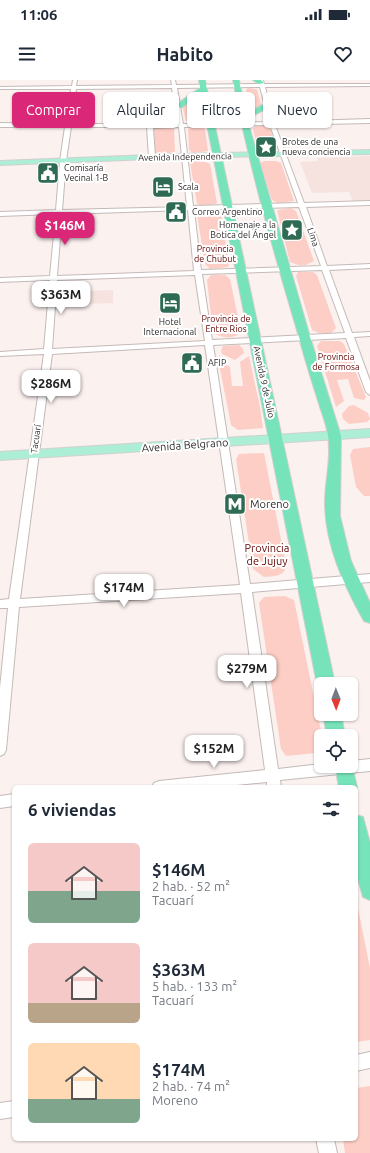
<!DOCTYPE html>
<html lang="es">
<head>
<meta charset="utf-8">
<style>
	:root { --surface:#fff; --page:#f2f2f3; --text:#1f2937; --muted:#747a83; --accent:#db2777 }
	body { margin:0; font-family:Ubuntu,sans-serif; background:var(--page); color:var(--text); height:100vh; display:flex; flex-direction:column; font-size:15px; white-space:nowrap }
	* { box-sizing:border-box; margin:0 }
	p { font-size:13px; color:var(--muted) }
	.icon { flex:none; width:22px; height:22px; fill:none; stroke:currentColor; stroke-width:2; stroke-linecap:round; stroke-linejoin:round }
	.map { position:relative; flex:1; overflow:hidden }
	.panel { position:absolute; left:12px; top:705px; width:346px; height:356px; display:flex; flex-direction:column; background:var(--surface); border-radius:6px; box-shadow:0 1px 3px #0004 }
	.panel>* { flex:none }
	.banner { position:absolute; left:12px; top:12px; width:346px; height:36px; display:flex; gap:8px }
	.needle { width:26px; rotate:179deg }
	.controls { position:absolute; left:314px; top:597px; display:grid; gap:8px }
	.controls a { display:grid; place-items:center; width:44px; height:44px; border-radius:6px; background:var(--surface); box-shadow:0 1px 3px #0004; font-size:20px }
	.price { position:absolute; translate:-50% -34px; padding:0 9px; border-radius:8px; background:#fff; color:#222; font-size:13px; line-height:26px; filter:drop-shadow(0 1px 2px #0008) }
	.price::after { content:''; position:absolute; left:50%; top:24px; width:12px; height:9px; margin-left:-6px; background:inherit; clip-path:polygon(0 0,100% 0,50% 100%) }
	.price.current { background:var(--accent); color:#fff }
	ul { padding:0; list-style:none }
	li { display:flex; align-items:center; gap:12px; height:100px; padding:0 16px }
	li span { display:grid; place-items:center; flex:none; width:112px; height:80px; border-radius:6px; color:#555 }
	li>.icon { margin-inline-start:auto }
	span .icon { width:48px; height:48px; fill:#fffc; stroke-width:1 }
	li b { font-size:17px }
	h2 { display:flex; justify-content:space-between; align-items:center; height:48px; padding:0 16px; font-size:17px }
	.tag { padding:0 14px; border-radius:6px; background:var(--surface); box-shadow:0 1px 3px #0004; font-size:14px; line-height:36px }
	.tag.current { background:var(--accent); color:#fff }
	.status { display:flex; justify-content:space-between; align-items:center; height:28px; padding:0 20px; background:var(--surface); direction:ltr }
	.status svg { height:11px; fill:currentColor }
	header { display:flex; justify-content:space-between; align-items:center; height:52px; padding:0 16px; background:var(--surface); font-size:18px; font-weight:600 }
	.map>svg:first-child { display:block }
	.built { fill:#f6e3df }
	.green { fill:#fdcec5 }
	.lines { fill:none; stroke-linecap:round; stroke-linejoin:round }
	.minor-casing { stroke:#c4bab8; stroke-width:2 }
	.major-casing { stroke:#d1d0d0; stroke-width:2 }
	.highway-casing { stroke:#d1d0d0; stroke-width:2 }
	.minor { fill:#fff; fill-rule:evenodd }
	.major { fill:#adeed6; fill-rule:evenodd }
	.highway { fill:#77e3ba; fill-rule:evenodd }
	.labels { text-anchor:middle; stroke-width:4; stroke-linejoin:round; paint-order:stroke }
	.far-poi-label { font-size:9px; fill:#2d2929; stroke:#fff; text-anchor:start }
	.far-street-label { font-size:9px; fill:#2d2929; stroke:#fff }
	.far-park-label { font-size:9px; fill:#610400; stroke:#fff }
	.street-label { font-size:11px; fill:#2d2929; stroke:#fff }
	.poi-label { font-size:11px; fill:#2d2929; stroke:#fff; text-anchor:start }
	.park-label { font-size:11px; fill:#610400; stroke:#fff }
</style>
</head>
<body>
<div class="status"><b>11:06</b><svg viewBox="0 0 49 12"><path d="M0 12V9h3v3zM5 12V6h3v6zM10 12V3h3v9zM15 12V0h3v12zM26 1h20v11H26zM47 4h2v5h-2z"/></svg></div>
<header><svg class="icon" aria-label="menu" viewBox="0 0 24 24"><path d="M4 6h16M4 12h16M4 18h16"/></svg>Habito<svg class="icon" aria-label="heart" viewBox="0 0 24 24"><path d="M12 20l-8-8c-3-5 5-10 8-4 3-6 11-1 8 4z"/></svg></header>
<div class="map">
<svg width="370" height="1073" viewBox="0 0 370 1073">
	<rect width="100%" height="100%" fill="#fbf1ef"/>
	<path class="built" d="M370 76V121H353L349 112 312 113 300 82 318 81 317 78Z
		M113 210V223L55 225 57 212Z"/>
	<path class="green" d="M248 8 257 9 262 28 248 33 246 10Z
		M194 17 203 40 198 42 186 41 182 25Z
		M256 46H265L270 48 277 69 276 71 264 72 258 70 253 49Z
		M154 47H174L175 73H155Z
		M193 47H201L205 49 208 71 193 73 189 70 188 49Z
		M195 81H204L210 84 217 123 215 124 202 126 197 124 190 83Z
		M264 81H276L281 83 294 121 278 123 272 120 260 83Z
		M291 128 296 131 314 181C304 186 302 187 290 182L277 130Z
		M215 131 221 134 229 184 228 187 210 189 205 184 197 134 199 132Z
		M298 192H313L317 195 336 248 331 253H319L312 250 296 196Z
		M211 195H225L230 199 241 252C232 260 224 258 213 253L207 200Z
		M321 261H340L344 264 366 317 364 320 354 318 348 299 337 300 344 321 336 327 317 266Z
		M239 265 243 269 244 273 235 280 222 274 221 270 223 266Z
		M249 276 260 327 263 348 238 350 231 345 218 279 230 287 232 306H243L240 282Z
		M354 325 368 333 370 339 367 342 349 344 343 339 342 334 349 326Z
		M370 367V416H364L356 407 350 375 353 369Z
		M264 373 286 485C285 497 274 496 264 497L253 489 236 379 239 374Z
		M285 516 294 520 322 656 321 667 316 673 286 676 281 669 259 523 264 517Z
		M356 818 370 888V960L356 962Z
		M370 1006V1073H345L343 1059H356V1008Z"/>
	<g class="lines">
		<g class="minor-casing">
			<path id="minor" d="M73 0H77L76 6 172 5 171 0H175L176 5 260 4 259 0H263L264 4H370V6L265 7 274 42 370 39V43L275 45 304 123 370 121V125L306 127 327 186 370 184V188L329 190 352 253 370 252V256L354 257 370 301V315L366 312 346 258 213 265 250 504 370 494V502L252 512 278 689 321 684V686H351V681L370 679V691L280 700 281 707H267V702L217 707H152L154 703 159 701 265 690 241 513 19 527 6 670 4 674 0 676V608L8 528H0V520L9 519 44 274 0 276V272L44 269 50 200 0 202V198L50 196 56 134 0 136V132L56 130 60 81 65 47H0V43L66 44 71 9H0V7L72 6ZM260 7 269 42 183 44 177 8ZM172 8 178 44H71L76 9ZM270 45 298 123 193 126 184 47ZM71 47H147L149 77 152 79 155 77 153 48 179 47 187 127 62 130 66 81ZM299 127 321 186 201 190 194 130ZM188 130 194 191 57 196 62 134ZM322 190 345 253 212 260 202 194ZM195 195 205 261 52 269 57 200ZM205 265 240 505 20 519 52 274Z
				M14 714V726L0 728V716Z
				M370 972V988L356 991V975Z
				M14 1021V1037L0 1039V1023Z
				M316 1059H334L337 1073H319Z"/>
		</g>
		<g class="major-casing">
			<path id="major" d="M370 70V74L176 78 0 85V81L176 74Z
				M370 349V357L0 380V372Z"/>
		</g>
		<g class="highway-casing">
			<path id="highway" d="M199 0H205L335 604H321V609L317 604 201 14 181 28 174 26 200 8Z
				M233 0H239L246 34 264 24 271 26 247 39 310 257 341 356 340 436 351 481 370 523V543L364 541C344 505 325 465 325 422 325 400 332 377 328 356 327 346 323 336 320 327 313 304 305 281 299 257 274 173 249 86 233 0Z
				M253 0H261L264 3 259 4Z
				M323 634H341L345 656H327Z
				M351 681 357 707 356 710V707H339L335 686H351Z
				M356 735 363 737 370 763V820L363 817 356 792Z"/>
		</g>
		<use href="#minor" class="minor"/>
		<use href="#major" class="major"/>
		<use href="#highway" class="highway"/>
	</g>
	<defs>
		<g id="sight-square" transform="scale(1.15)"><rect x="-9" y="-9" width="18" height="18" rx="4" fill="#2f6a54" stroke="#fff"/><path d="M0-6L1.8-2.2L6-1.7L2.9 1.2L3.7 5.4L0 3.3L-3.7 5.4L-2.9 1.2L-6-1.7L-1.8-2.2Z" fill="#fff"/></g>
		<g id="civic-square" transform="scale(1.15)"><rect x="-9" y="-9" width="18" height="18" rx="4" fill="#2f6a54" stroke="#fff"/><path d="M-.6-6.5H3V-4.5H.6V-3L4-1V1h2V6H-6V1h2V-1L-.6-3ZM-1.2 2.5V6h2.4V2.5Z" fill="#fff"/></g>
		<g id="hotel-square" transform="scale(1.15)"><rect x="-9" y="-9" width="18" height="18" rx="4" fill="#2f6a54" stroke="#fff"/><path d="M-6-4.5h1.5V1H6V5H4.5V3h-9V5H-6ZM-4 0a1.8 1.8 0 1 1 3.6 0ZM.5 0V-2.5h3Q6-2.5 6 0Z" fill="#fff"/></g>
		<g id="metro-square" transform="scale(1.15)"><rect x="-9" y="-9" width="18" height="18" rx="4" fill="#2f6a54" stroke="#fff"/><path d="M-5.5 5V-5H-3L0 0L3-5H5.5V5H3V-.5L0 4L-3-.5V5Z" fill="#fff"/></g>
	</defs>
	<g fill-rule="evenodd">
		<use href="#sight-square" x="266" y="67"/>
		<use href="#civic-square" x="48" y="93"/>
		<use href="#hotel-square" x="163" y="107"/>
		<use href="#civic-square" x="176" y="132"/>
		<use href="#sight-square" x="292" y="150"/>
		<use href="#hotel-square" x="170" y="223"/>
		<use href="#civic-square" x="192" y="283"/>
		<use href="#metro-square" x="235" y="424"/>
	</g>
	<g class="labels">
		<g class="far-poi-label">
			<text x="282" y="65">Brotes de una<tspan x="282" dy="10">nueva conciencia</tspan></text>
			<text x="64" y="91">Comisaría<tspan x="64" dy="10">Vecinal 1-B</tspan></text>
			<text x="178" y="110">Scala</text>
			<text x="192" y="135">Correo Argentino</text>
			<text x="276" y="148" text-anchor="end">Homenaje a la<tspan x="276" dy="10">Botica del Ángel</tspan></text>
			<text x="170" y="245" text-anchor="middle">Hotel<tspan x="170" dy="10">Internacional</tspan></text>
			<text x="208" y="286">AFIP</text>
		</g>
		<g class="far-street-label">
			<text transform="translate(185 77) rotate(-1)" y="3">Avenida Independencia</text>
			<text transform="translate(313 157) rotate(71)" y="3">Lima</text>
			<text transform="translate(264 302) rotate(78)" y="3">Avenida 9 de Julio</text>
			<text transform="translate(36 359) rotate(-82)" y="3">Tacuarí</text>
		</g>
		<g class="far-park-label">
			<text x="215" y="172">Provincia<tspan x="215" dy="10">de Chubut</tspan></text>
			<text x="226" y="242">Provincia de<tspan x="226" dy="10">Entre Rios</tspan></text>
			<text x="336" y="280">Provincia<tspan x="336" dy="10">de Formosa</tspan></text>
		</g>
		<g class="street-label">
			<text transform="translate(185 365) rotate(-4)" y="4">Avenida Belgrano</text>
		</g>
		<g class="poi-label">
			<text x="250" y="428">Moreno</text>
		</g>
		<g class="park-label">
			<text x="267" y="472">Provincia<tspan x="267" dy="13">de Jujuy</tspan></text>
		</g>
	</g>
</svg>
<div class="controls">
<a><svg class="needle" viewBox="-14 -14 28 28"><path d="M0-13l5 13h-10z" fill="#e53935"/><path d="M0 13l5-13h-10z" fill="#747a83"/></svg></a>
<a><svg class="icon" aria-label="locate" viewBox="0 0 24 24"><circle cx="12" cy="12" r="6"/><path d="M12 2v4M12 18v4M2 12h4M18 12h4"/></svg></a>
</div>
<b class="price current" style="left:65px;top:166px">$146M</b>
<b class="price" style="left:61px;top:235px">$363M</b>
<b class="price" style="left:51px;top:324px">$286M</b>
<b class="price" style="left:124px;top:528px">$174M</b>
<b class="price" style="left:247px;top:609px">$279M</b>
<b class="price" style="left:214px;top:689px">$152M</b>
<div class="banner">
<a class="tag current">Comprar</a>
<a class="tag">Alquilar</a>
<a class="tag">Filtros</a>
<a class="tag">Nuevo</a>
</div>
<section class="panel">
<h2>6 viviendas<svg class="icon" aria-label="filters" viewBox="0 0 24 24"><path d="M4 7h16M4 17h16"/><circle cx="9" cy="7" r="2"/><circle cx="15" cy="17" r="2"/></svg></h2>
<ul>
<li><span style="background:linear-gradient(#f6c9c9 60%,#7fa58c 0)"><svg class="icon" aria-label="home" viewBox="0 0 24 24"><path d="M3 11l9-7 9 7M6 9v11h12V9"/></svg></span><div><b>$146M</b><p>2 hab. · 52 m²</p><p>Tacuarí</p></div></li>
<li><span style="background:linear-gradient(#f6c9c9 75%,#b9a48a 0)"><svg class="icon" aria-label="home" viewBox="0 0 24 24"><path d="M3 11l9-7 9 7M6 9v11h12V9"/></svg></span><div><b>$363M</b><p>5 hab. · 133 m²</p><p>Tacuarí</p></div></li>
<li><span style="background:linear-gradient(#ffd9b3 70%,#7fa58c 0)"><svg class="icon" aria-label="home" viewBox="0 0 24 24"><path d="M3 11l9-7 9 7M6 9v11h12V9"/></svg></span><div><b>$174M</b><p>2 hab. · 74 m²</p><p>Moreno</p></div></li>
</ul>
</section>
</div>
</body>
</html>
